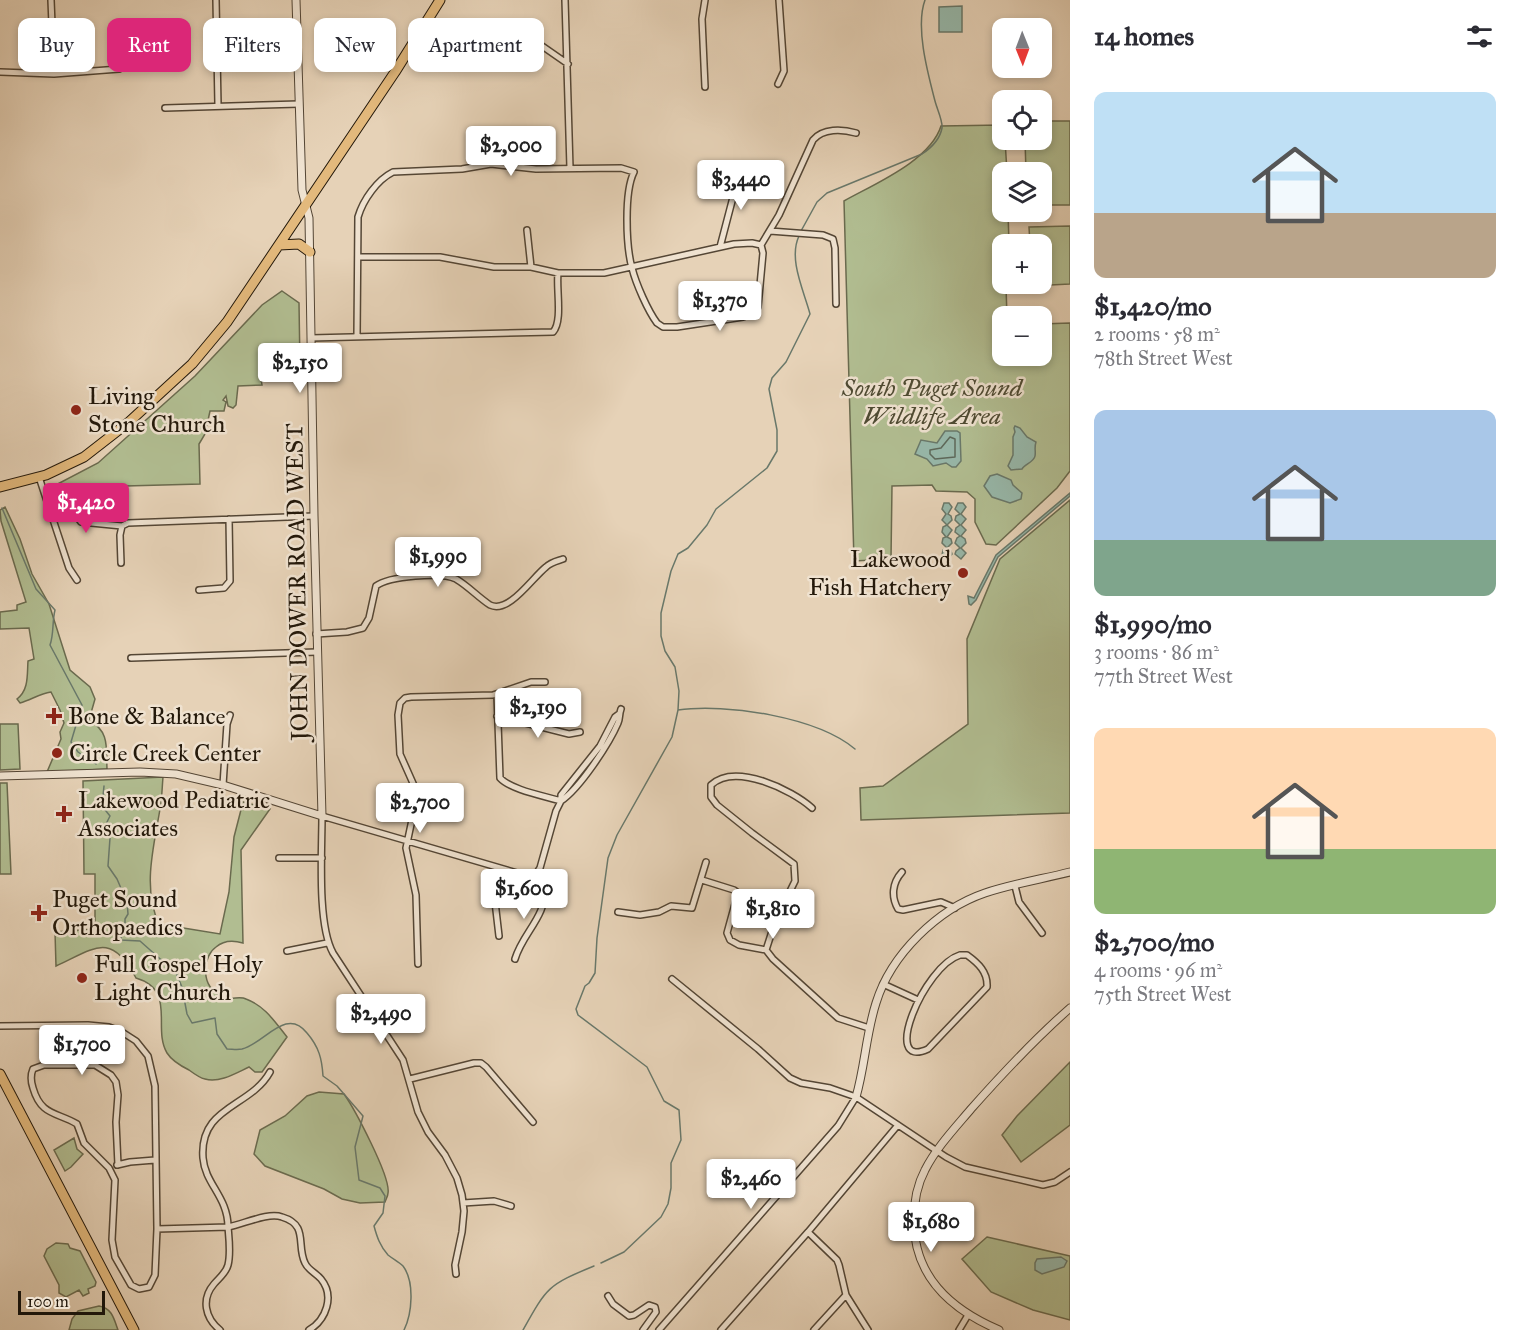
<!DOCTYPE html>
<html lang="en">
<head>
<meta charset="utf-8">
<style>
	:root { --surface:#fff; --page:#f2f2f3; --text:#2b2b33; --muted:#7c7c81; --accent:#db2777 }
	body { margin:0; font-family:"IM FELL Great Primer",serif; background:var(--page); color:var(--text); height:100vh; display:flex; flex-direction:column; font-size:22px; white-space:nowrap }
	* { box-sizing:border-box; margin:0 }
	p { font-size:20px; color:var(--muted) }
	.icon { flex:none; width:33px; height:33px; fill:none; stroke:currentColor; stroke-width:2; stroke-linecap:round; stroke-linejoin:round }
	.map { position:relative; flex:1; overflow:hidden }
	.side { display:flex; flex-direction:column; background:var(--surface); width:450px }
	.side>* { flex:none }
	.top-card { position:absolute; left:18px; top:18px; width:570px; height:54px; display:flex; gap:12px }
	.needle { width:39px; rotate:179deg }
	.tools { position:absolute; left:992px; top:18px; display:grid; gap:12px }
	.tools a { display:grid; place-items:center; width:60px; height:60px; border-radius:12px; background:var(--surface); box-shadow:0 3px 9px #0003; font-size:30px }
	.scale { position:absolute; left:18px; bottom:15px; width:87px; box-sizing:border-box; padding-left:6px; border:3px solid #23180a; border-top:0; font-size:16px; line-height:21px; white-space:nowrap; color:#23180a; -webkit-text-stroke:4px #efe2d0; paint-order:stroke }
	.price { position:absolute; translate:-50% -51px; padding:0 14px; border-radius:6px; background:#fff; color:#222; font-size:20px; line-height:39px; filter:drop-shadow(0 2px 3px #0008) }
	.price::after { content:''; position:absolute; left:50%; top:36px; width:18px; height:14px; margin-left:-9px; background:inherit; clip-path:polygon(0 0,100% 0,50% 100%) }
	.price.active { background:var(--accent); color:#fff }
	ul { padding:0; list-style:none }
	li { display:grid; align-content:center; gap:12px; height:318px; padding:0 24px }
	li span { display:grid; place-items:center; height:186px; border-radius:12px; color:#555 }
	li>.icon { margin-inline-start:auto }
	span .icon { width:108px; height:108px; fill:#fffc; stroke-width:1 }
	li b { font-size:26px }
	h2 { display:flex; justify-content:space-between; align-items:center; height:72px; padding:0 24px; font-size:26px }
	.chip { padding:0 21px; border-radius:12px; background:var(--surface); box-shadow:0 3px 9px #0003; font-size:21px; line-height:54px }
	.chip.active { background:var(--accent); color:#fff }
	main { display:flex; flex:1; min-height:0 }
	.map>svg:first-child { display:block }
	.green { fill:#b1bd91; stroke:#6a6a4e; stroke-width:1.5 }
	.water { fill:#97b8aa; stroke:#69786a; stroke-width:1.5 }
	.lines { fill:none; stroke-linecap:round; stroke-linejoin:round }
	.shore { stroke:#5d685a; stroke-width:1.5 }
	.stream { stroke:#69786a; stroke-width:1.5 }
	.minor-casing { stroke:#544635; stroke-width:8 }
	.tertiary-casing { stroke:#544635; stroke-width:9 }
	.primary-casing { stroke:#23180a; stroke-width:11 }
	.minor { stroke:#efe2d0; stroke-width:5 }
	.tertiary { stroke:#efe2d0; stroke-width:7 }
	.primary { stroke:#e3b97c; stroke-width:9 }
	.poi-dot { fill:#8f2418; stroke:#efe2d0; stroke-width:2 }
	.labels { text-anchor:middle; stroke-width:5; stroke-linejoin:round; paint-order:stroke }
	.park-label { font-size:24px; font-style:italic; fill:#4e4a32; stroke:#efe2d0 }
	.poi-label { font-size:24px; fill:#23180a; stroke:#efe2d0; text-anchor:start }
	.street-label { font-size:24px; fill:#23180a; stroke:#efe2d0 }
</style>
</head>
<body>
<main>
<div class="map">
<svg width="1070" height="1330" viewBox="0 0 1070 1330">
	<rect width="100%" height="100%" fill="#e6d2b7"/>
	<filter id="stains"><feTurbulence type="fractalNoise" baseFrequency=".00333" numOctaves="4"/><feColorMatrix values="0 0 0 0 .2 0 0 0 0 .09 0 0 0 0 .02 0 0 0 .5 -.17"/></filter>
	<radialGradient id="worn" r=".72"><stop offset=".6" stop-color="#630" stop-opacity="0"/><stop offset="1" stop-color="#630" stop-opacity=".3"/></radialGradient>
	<path class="green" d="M1041 121H1070V205H1041V172H1026L1025 140H1041Z
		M1002 125V140H1005L1007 172H1002V212H1008L1009 244H1002V284H1010V286L1006 287 1007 316H1002V356H1041V324L1070 323V471L1057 488 996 545 986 544 975 522V499L967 492 936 491 932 485 892 486 891 559 854 561 844 201C874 184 930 161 941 126Z
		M1070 226V284L1031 286V284H1041V244H1030L1029 227Z
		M282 291 299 303 300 367H259L262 385 238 386 236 405 233 408 228 406 226 396 223 400 226 402 224 411H210L205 434 199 444 200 484 50 488 98 463 195 376 262 305Z
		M1070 500V813L861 820 860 788 883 786 968 724 967 639 1000 559Z
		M5 507 20 539 32 574 49 604 70 670 90 687 95 699 89 720C110 732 106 747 107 769L47 772 61 739 60 732 64 723 60 710 51 692C39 694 31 700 20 703L17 699C29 690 27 675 28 661L34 659 29 628 0 629V612L17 610V605L26 602 1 521 0 510Z
		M0 724H18L20 769 0 770Z
		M163 777C162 788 162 799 160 809 154 846 142 888 159 924L220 934 229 892 234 837 243 802 270 809 241 850 243 943C233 940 224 940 216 947 210 951 206 960 206 967 204 982 212 995 228 998 234 999 241 996 246 999 265 1006 275 1022 287 1037L262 1072H255L249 1067C236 1073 220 1083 205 1079 200 1078 193 1073 189 1070 181 1066 172 1061 167 1053 152 1028 177 990 136 978 111 931 95 948 56 966L55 932 95 929V874H84L83 781Z
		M0 783H7L11 874H0Z
		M1070 1062V1125L1021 1162 1002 1135 1017 1116Z
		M319 1092 344 1094C354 1108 391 1177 388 1193 388 1196 386 1199 385 1202L360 1203 342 1199 324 1189 265 1166 254 1154 260 1130 285 1116 307 1096Z
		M74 1138 77 1149 83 1154 71 1167 65 1171 54 1150Z
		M987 1237 1070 1256V1320L1033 1310 991 1292 962 1259Z
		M56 1243 68 1244 70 1248 80 1251 96 1282 95 1286 88 1289 89 1293 83 1296 79 1290 66 1297 59 1293V1285L44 1256 47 1249Z
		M99 1306C112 1308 114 1319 118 1330H69L72 1319 78 1311Z"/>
	<path class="water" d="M962 6V32H939V7Z
		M1015 426 1020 428 1027 437 1036 442C1034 448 1036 451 1035 456 1034 462 1025 464 1022 469L1011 470 1008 466 1013 455V437L1015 432 1014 428Z
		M945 431H957L960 433 961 461 956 467H952L946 463 933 466 927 459 915 454 921 440 937 443Z
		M997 474 1011 480 1013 485 1022 493 1021 499 1010 503 992 497 984 486 990 476Z
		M1070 493V496L998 557 976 600 971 605 969 604 968 596 974 598 996 555Z
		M944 503H949L952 507 948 514 951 516 952 520 947 525 952 530 947 537 951 539 952 543 947 548 951 551 952 554 948 559 942 555 943 550 947 548 942 543 943 538 946 537 942 532 943 527 947 525 942 520 946 514 942 509Z
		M958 503H963L966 507 961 514 966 519 961 525 966 530 961 536 965 539 966 543 961 548 966 553 961 559 955 554 956 551 960 548 955 543 957 538 960 536 955 532 956 528 960 525 955 520 956 516 960 514 955 509Z
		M1061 1257 1067 1261 1064 1267 1042 1274 1035 1270V1263L1037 1259Z"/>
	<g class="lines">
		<path class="shore" d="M950 437 955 439V457L935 459 930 454V450L941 448Z"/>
		<path class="stream" d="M801 231 817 202 827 193 922 154C931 148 940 139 942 128 943 121 937 109 935 101 928 74 915 27 925 0
			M2 508 36 589 55 610C52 622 54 634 50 645L82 705 71 742 78 752 96 764
			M678 710C726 703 817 717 855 749
			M104 786 102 806 110 816 106 824 110 838 108 866 117 879 127 902 128 914 125 919V928L120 940 140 941 176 973 182 987 187 1014 192 1023 215 1018 217 1034 227 1049C232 1049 237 1050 242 1049 264 1044 286 1006 307 1033 319 1047 322 1059 323 1076L337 1086 363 1116 355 1147 359 1180 380 1188 385 1196 383 1213 374 1226C377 1237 380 1246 388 1255 393 1259 399 1262 403 1266 415 1282 412 1314 404 1330
			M601 1263 624 1252 661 1217 668 1204 671 1188V1163L681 1140 679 1110 664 1101 647 1067 578 1015 576 1009 585 986 589 983 595 973 597 938 608 858 617 835 672 737 678 710 679 691 675 667 665 651 661 636V613L671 571 678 554 688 548 707 525 716 509 767 468 777 451V430L769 389 772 378 786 362 810 314C804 291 788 259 799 236
			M523 1330C547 1287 548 1285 594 1266"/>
		<g class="minor-casing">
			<path id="minor" d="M51 0 54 74
				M216 0 218 105
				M565 0 570 168
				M522 32 568 64
				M0 72 54 74 119 69
				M778 84 784 71 779 0
				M705 87 702 19 705 0
				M165 108 299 104
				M527 230 531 267
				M770 231 823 235 833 239 835 248 836 304
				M720 247 737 182V171
				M358 257H440L494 267H531L558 273H604L734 244 752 243 761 245
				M357 336 358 217C363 200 377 180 393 172L462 169 491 164 536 169 621 168 634 172C624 192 626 246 632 268 636 284 648 311 657 323L663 327H677L743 317 754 313 758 307 763 253 761 245 779 215 813 140C823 128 842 129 856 133
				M311 338 553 332C563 321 556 289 558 273
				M39 477 69 568 77 580
				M78 518 81 522 122 526 128 523 314 516
				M78 518C85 516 95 517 101 523
				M121 563 120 535 122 526
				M199 590 224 588 230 581 229 519
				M316 634 347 632 363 628 369 618 376 586C389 576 441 572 456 579 468 586 478 597 490 605 509 614 532 578 546 567 551 562 557 561 563 559
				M131 658 317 652
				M497 695 500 778C511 790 545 796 561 801
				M497 716 569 734 580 732
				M223 785 227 724 230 715
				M561 801C580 788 609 744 618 723 620 719 619 714 621 709
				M279 858H322
				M498 868 494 893 499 936
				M902 872C892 883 891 897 898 909L903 910 941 902 955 908
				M536 874 540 868 556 811 561 801V795L600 746 615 717 619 714
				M702 880 734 890 738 893 727 933 730 940 739 945 766 950 773 959 838 1018 869 1028
				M1015 886 1019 902 1042 933
				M618 912 640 915 659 912 671 906 692 908 706 862
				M766 950 775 922 795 881 794 864 752 833 717 805 711 797V785C735 762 792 790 812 808
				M287 951 327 943
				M960 955H967C978 963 988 972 987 987L928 1049C880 1071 924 966 960 955Z
				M515 959C523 932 547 917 545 886L536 874
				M418 964 416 895 406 848 416 801V790L400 754 398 715 400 703 405 698 411 697 493 695 531 682H545
				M672 979 758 1049 790 1078 801 1083 830 1088 856 1097 946 1157 965 1167 1043 1185 1055 1182 1070 1172
				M883 984 918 1000
				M0 1026 88 1025 109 1027 122 1032 136 1041 148 1056 155 1086 157 1229 155 1275 149 1287 139 1289 131 1285 115 1257 112 1240 115 1180 109 1168 84 1143 77 1124C57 1112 41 1116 33 1088 31 1082 30 1076 33 1069L44 1065H95L111 1075 116 1082 118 1095 116 1122 118 1165
				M54 1026V1057L56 1065
				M55 1038C59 1044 60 1054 56 1060
				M410 1079 474 1063H481L486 1067 533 1122
				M117 1165 130 1162 155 1160
				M463 1203 494 1201 511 1206
				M157 1229 228 1227C228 1197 205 1184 203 1158 199 1106 250 1108 270 1072
				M808 1232 837 1260 839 1265 846 1295 868 1330
				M456 1274 455 1265 462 1232 464 1211 462 1195 457 1178 445 1155 428 1132 418 1112 403 1060 333 953C317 924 322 851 322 816L524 875 536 874
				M608 1296 613 1304 629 1316 634 1315 649 1305 655 1307 656 1312 643 1330
				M220 1330C205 1318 201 1299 214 1284 219 1278 226 1273 228 1265 231 1253 229 1239 228 1227 244 1224 268 1212 282 1217 309 1225 296 1245 305 1263 308 1270 316 1273 321 1279 335 1296 326 1320 309 1330
				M659 1330 838 1126 856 1097
				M721 1330 808 1232 898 1125
				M814 1330 846 1295
				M959 1330 968 1315"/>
		</g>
		<g class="tertiary-casing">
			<path id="tertiary" d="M0 776 140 772 176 774 223 785 322 816 314 516 309 218 302 190 296 0
				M856 1097C865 1066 866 1034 876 1003 891 954 938 909 985 893 1012 884 1042 879 1070 872
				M999 1330C950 1309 913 1276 914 1219 914 1202 917 1185 925 1170 936 1148 955 1128 971 1109 1002 1074 1035 1039 1070 1008"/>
		</g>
		<g class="primary-casing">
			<path id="primary" d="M279 245 299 244 310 252
				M0 487 46 475 84 457 129 422 192 364 227 322 395 72 440 0
				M0 1074 134 1330"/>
		</g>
		<use href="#minor" class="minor"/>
		<use href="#tertiary" class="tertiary"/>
		<use href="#primary" class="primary"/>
	</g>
	<g class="poi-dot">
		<circle cx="76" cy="410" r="6"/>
		<circle cx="963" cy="573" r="6"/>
		<path d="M51 707h6v6h6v6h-6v6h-6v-6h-6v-6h6z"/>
		<circle cx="57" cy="753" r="6"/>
		<path d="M61 805h6v6h6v6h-6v6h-6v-6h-6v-6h6z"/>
		<path d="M36 904h6v6h6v6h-6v6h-6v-6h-6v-6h6z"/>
		<circle cx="82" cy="978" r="6"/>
	</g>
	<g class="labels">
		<g class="park-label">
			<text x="932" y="396">South Puget Sound<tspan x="932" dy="28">Wildlife Area</tspan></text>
		</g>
		<g class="poi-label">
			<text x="88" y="404">Living<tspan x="88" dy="28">Stone Church</tspan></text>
			<text x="951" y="567" text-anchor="end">Lakewood<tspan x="951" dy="28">Fish Hatchery</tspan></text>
			<text x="68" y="724">Bone &amp; Balance</text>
			<text x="69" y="761">Circle Creek Center</text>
			<text x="78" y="808">Lakewood Pediatric<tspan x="78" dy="28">Associates</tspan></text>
			<text x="52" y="907">Puget Sound<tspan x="52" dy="28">Orthopaedics</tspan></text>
			<text x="94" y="972">Full Gospel Holy<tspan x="94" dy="28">Light Church</tspan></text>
		</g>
		<g class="street-label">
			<text transform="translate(297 582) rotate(-91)" y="8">JOHN DOWER ROAD WEST</text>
		</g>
	</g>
	<rect width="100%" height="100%" filter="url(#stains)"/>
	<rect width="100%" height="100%" fill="url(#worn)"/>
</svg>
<div class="tools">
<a><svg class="needle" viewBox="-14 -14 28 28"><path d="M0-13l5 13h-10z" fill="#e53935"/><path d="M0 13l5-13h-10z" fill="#7c7c81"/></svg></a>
<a><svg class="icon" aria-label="locate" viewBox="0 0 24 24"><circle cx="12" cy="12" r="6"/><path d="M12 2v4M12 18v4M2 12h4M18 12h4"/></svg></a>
<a><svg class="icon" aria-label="layers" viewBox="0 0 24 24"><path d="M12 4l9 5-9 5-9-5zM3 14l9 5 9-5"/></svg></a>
<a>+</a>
<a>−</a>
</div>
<div class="scale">100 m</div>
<b class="price" style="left:511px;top:177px">$2,000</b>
<b class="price" style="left:741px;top:211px">$3,440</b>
<b class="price" style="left:720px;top:332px">$1,370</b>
<b class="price" style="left:300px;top:394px">$2,150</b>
<b class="price active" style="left:86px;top:534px">$1,420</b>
<b class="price" style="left:438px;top:588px">$1,990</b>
<b class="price" style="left:538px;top:739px">$2,190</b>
<b class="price" style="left:420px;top:834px">$2,700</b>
<b class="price" style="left:524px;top:920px">$1,600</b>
<b class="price" style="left:773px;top:940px">$1,810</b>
<b class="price" style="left:381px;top:1045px">$2,490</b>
<b class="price" style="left:82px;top:1076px">$1,700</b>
<b class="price" style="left:751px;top:1210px">$2,460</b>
<b class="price" style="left:931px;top:1253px">$1,680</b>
<div class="top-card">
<a class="chip">Buy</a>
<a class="chip active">Rent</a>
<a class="chip">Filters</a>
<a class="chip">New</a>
<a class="chip">Apartment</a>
</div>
</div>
<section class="side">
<h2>14 homes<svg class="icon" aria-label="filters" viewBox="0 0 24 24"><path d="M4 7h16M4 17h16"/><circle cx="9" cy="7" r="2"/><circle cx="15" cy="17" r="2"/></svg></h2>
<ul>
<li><span style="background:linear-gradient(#bfe0f5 65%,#b9a48a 0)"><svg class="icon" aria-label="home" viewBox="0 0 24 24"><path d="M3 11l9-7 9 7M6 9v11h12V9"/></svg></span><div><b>$1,420/mo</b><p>2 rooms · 58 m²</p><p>78th Street West</p></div></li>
<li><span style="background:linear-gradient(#a9c7e8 70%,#7fa58c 0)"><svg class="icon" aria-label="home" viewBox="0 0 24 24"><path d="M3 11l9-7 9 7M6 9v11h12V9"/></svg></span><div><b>$1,990/mo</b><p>3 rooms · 86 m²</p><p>77th Street West</p></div></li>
<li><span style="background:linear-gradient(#ffd9b3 65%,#8fb573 0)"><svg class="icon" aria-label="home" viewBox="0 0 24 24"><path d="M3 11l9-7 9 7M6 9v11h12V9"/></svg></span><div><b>$2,700/mo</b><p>4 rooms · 96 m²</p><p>75th Street West</p></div></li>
</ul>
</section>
</main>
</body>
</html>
